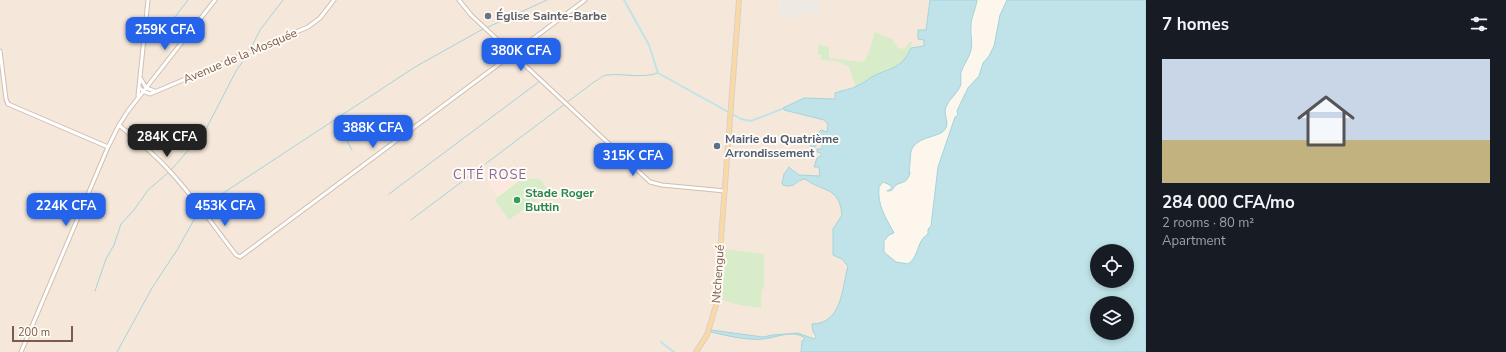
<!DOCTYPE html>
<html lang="en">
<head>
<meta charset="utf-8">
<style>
	:root { --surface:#171b24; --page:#242831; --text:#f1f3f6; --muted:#9ea1a6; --line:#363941; --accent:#2563eb }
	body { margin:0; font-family:"Nunito Sans",sans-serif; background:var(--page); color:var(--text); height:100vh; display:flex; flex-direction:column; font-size:15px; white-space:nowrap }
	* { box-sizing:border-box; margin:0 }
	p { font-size:13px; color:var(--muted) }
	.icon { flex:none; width:22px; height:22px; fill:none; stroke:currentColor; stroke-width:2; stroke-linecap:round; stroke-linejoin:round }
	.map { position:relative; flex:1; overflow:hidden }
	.sheet { display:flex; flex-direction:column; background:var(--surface); width:360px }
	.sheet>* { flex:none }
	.controls { position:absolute; left:1090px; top:244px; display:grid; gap:8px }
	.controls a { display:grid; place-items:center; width:44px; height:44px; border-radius:50%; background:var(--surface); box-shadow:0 2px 6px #0003; font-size:20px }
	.scale { position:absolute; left:12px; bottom:10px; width:61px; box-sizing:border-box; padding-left:4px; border:2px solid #7a5c4d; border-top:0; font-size:11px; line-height:14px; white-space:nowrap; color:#7a5c4d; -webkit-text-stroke:3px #fffaf3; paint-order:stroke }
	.price { position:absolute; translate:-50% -34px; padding:0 9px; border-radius:8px; background:var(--accent); color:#fff; font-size:13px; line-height:26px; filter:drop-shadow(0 1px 2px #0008) }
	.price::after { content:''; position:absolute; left:50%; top:24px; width:12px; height:9px; margin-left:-6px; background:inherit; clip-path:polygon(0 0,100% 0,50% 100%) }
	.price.current { background:#222; color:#fff }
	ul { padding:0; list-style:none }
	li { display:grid; align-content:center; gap:8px; height:212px; padding:0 16px }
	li+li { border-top:1px solid var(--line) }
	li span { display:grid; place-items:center; height:124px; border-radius:0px; color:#555 }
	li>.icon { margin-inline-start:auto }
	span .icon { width:72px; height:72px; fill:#fffc; stroke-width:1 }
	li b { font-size:17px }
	h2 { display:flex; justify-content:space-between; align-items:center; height:48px; padding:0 16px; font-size:17px }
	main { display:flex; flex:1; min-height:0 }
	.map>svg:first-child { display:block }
	.residential { fill:#f5e8da; fill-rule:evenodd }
	.commercial { fill:#fde8e0 }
	.industrial { fill:#efe9e4 }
	.green { fill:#d8ecc9 }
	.water { fill:#bfe3e8; stroke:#a5d3da; fill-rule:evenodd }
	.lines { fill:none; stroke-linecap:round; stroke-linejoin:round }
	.stream { stroke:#a5d3da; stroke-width:1 }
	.canal { stroke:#bfe3e8; stroke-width:2 }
	.tertiary-casing { stroke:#d1beb0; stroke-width:5 }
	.primary-casing { stroke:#dad1cd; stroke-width:6 }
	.tertiary { stroke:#fff; stroke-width:3 }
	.primary { stroke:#fbd9a5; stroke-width:4 }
	.worship-dot { fill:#6b7280; stroke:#fffaf3; stroke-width:1.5 }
	.service-dot { fill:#5c6f8a; stroke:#fffaf3; stroke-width:1.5 }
	.leisure-dot { fill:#2e9e5b; stroke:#fffaf3; stroke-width:1.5 }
	.labels { text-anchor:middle; stroke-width:4; stroke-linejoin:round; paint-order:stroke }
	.worship-label { font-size:12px; font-weight:bold; fill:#5b616d; stroke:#fffaf3; text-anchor:start }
	.street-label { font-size:12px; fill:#7a5c4d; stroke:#fffaf3 }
	.service-label { font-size:12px; font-weight:bold; fill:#4e5e75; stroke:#fffaf3; text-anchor:start }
	.leisure-label { font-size:12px; font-weight:bold; fill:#27864d; stroke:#fffaf3; text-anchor:start }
	.neighbourhood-label { font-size:13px; letter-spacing:1px; fill:#846695; stroke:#fffaf3 }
</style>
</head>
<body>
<main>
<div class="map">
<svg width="1146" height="352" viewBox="0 0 1146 352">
	<rect width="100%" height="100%" fill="#fdf6ec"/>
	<path class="residential" d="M0 0H781L778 17 795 19 796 11 819 15 822 0H930L926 30H919L925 40 924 46 874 75 862 84 837 92 835 95V99L804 98 783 108 824 120 828 124 827 133 821 130 810 141 815 147 817 144H822L819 167 820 176 811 175H799L791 167 787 168 782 178 795 185 801 180 805 179 812 184 834 194 838 197 842 215 834 226 833 255 842 259 848 266 840 301 837 309 832 316 824 322 819 324 813 331 815 338 813 339 810 338 801 346V352H0ZM511 168 520 180 523 178 496 202V198L498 196 489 184Z"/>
	<path class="commercial" d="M511 168 520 180 498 196 489 184Z"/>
	<path class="industrial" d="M781 0H822L819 15 796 11 795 19 778 17Z"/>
	<path class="green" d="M875 32 892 39 898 48 904 49 910 42H912C909 67 892 66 874 75 868 79 863 84 856 87L849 67 836 61 821 60V55H818V44L829 47V58L864 62C869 55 872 41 875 32Z
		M523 178 540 179 549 191 509 220 496 202V198Z
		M723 249 764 254V289H762L761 308 740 305 725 301 720 295Z"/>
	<path class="water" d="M930 0H977C976 9 971 17 971 26 970 34 973 42 971 50 969 58 964 64 961 72 960 77 962 83 960 87 956 95 949 99 946 107 943 114 949 121 946 128 941 138 921 135 913 147 909 153 911 163 909 170L910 173C907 185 900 181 895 186 892 190 893 191 887 191L891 189 892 187 888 184 883 182 879 187C877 205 886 218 894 233L889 235 884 241V252L896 262 908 264C919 258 916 241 928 234V229L931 226 938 167 955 117 958 115 957 111 963 98 968 88 979 76 983 63 989 56 994 46 1000 15 1007 0H1146V352H801L802 341 805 338C792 329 776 338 763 339 749 341 723 335 711 332V330L763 337 773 335 798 333 814 339 816 337 813 331 812 324C842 324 842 288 848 266L842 259 833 255V229L842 215C839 186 824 193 805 179 796 180 795 189 783 185L782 183 784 174 789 167 799 175 820 176 819 167H814L817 158 821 156V153L817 152V149H822V144H817L815 147 810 146C810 138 816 135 821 130L827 132 828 124 824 120 784 110 783 108 804 98 835 99V93C843 90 852 89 859 85 865 83 869 78 875 75 893 67 902 68 911 48L924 46V40L918 39V30H926ZM1097 251H1127V281H1097ZM1097 303H1127V333H1097Z"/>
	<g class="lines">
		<path class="stream" d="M486 28 547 0
			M161 35 188 0
			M250 50 260 30 283 0
			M338 117 345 137 352 150
			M171 170 205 131 236 71 249 53
			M389 194 540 81
			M202 207 415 67 483 29
			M411 220 594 82C598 80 603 75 607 75 624 73 641 79 658 73
			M95 291 106 259 114 245 121 224 134 210 148 190 169 172
			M117 352 152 288 177 250 200 209"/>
		<path class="canal" d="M624 0 649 45 658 73 741 119 751 121 782 109
			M661 342 674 352"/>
		<g class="tertiary-casing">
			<path id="tertiary" d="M459 0 471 15 650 182 662 185 725 191
				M0 51 6 99 8 104 108 147
				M141 79 146 88 155 91
				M139 87 143 91 150 94 308 27 320 18 334 0
				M138 96 148 0
				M119 125C134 138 151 151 165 166 191 193 213 225 236 255L240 257 585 0
				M401 130 409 131
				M21 352 108 147 119 125 128 111 215 0"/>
		</g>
		<g class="primary-casing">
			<path id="primary" d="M696 352 707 335 716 305 739 0"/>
		</g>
		<use href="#tertiary" class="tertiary"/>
		<use href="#primary" class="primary"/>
	</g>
	<circle class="worship-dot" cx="488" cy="16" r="4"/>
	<circle class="service-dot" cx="717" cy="146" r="4"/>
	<circle class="leisure-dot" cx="517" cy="200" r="4"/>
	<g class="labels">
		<g class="worship-label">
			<text x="496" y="20">Église Sainte-Barbe</text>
		</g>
		<g class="street-label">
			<text transform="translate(240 56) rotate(-23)" y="4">Avenue de la Mosquée</text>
			<text transform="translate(718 274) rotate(-86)" y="4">Ntchengué</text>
		</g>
		<g class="service-label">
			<text x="725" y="143">Mairie du Quatrième<tspan x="725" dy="14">Arrondissement</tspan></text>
		</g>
		<g class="leisure-label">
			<text x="525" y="197">Stade Roger<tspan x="525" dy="14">Buttin</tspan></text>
		</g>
		<g class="neighbourhood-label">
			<text x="490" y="179">CITÉ ROSE</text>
		</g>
	</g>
</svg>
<div class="controls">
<a><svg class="icon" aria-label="locate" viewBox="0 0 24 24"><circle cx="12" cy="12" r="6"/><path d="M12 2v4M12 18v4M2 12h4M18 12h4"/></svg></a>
<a><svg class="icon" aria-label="layers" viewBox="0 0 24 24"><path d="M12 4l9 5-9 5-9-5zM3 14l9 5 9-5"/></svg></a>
</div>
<div class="scale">200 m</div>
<b class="price" style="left:165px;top:51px">259K CFA</b>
<b class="price" style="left:521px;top:72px">380K CFA</b>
<b class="price" style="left:373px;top:149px">388K CFA</b>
<b class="price current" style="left:167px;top:158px">284K CFA</b>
<b class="price" style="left:633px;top:177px">315K CFA</b>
<b class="price" style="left:66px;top:227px">224K CFA</b>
<b class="price" style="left:225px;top:227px">453K CFA</b>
</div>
<section class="sheet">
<h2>7 homes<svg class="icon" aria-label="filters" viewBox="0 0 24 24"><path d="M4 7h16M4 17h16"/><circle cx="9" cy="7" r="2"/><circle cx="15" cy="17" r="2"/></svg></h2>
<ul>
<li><span style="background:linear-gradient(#c9d6e8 65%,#c2b280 0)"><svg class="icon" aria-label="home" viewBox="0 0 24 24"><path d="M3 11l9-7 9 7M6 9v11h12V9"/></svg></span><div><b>284 000 CFA/mo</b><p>2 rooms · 80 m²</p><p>Apartment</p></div></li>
</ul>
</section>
</main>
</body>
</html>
